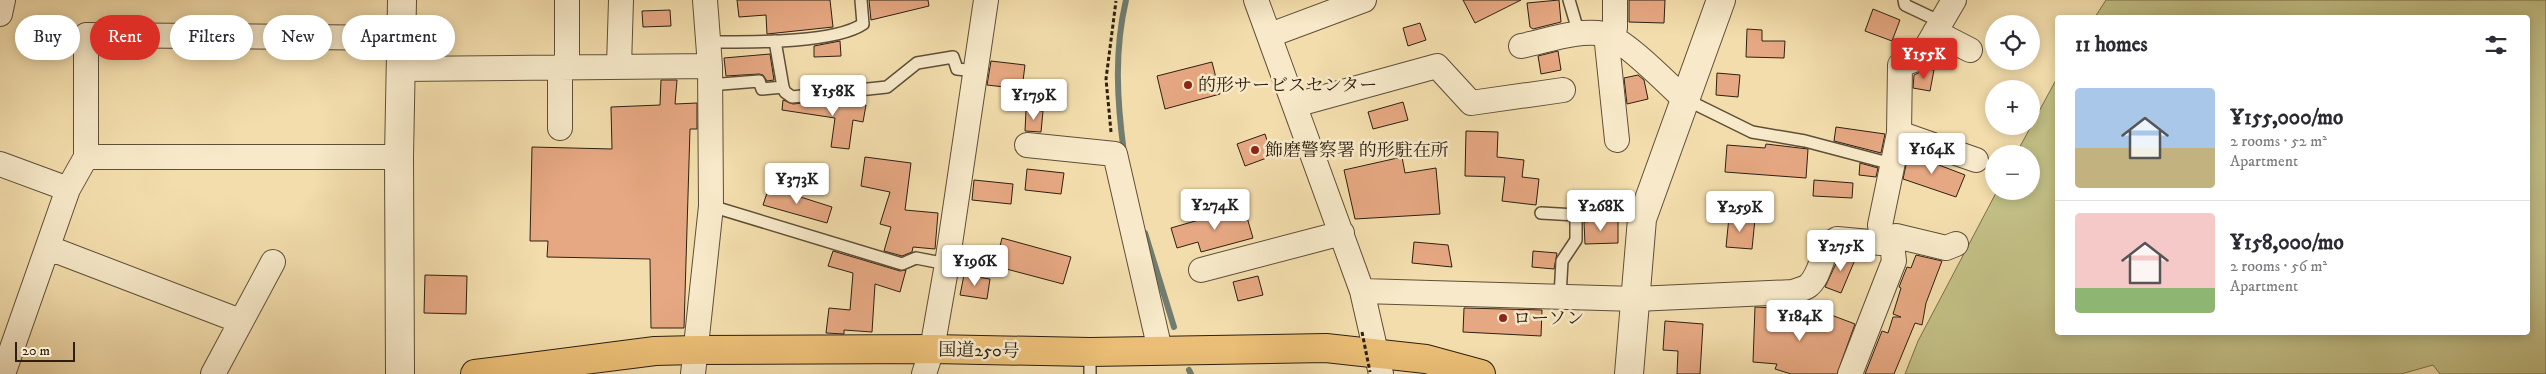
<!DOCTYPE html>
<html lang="en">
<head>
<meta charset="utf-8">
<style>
	:root { --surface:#fff; --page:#f7f7f7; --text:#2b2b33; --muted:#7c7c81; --line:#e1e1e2; --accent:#d93025 }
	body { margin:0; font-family:"IM FELL DW Pica","Noto Serif JP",serif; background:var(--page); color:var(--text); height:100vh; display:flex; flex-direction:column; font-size:19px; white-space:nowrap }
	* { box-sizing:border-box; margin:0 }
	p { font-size:16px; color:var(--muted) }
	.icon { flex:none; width:28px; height:28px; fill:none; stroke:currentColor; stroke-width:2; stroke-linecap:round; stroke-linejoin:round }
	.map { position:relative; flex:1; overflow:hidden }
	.side { position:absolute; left:2055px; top:15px; width:475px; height:320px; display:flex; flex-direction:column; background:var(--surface); border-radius:5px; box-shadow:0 2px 12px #0003 }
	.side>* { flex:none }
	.guide { position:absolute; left:15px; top:15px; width:475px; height:45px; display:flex; gap:10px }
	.controls { position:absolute; left:1985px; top:15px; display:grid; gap:10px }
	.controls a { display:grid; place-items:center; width:55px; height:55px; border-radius:50%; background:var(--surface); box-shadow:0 2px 12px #0003; font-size:25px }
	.scale { position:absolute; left:15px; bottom:12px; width:60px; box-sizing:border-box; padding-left:5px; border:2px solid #2d2011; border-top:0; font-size:14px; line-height:18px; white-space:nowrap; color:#2d2011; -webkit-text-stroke:4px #f7e9c9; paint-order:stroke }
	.price { position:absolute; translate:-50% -42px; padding:0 11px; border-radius:5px; background:#fff; color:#222; font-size:16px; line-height:32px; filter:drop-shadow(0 1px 2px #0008) }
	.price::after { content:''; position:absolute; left:50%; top:30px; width:15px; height:11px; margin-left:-8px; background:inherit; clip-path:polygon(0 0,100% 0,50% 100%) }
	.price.on { background:var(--accent); color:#fff }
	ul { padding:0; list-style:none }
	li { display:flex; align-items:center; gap:15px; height:125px; padding:0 20px }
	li+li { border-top:1px solid var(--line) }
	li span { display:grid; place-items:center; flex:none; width:140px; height:100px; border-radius:5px; color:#555 }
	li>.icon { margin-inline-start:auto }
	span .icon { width:60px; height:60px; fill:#fffc; stroke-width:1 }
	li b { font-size:21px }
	h2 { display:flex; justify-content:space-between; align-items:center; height:60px; padding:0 20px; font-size:21px }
	.chip { padding:0 18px; border-radius:22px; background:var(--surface); box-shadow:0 2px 12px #0003; font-size:18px; line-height:45px }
	.chip.on { background:var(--accent); color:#fff }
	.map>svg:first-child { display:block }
	.green { fill:#c2bf85; stroke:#78704b }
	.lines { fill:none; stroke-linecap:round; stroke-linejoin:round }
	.stream { stroke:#707d70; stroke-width:6 }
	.building { fill:#e6a882; stroke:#2d2011 }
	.service-casing { stroke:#5e4f38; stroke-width:14 }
	.minor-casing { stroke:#5e4f38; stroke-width:26 }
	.tertiary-casing { stroke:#5e4f38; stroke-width:30 }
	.trunk-casing { stroke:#2d2011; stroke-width:30 }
	.path { stroke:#2d2011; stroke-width:3; stroke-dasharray:4 2.5; stroke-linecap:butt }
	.service { stroke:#f7e9c9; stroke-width:11 }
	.minor { stroke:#f7e9c9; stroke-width:24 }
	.tertiary { stroke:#f7e9c9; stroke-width:28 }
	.trunk { stroke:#eabe76; stroke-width:28 }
	.path-bridge { stroke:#2d2011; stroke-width:3; stroke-dasharray:4 2.5; stroke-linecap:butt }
	.poi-dot { fill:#8f2418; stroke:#f7e9c9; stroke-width:2 }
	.labels { text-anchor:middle; stroke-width:5; stroke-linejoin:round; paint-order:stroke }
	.poi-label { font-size:18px; fill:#2d2011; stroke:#f7e9c9; text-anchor:start }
	.street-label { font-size:18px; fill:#2d2011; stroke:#f7e9c9 }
</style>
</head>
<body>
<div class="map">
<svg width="2546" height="374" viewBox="0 0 2546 374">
	<rect width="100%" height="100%" fill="#f3ddac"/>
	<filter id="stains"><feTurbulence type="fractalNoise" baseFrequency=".004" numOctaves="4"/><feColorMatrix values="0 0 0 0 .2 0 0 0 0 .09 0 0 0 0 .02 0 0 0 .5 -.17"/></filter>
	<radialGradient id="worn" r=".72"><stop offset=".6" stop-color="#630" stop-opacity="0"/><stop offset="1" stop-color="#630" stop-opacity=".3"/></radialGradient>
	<path class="green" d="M2106 0H2546V374H2440L2433 365 2401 374H1905L1918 341 1997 191H2031V154H2016L2057 78 2058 332H2528V18L2095 17Z"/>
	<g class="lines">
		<path class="stream" d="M1124 153C1117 101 1114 51 1126 0
			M1145 233 1174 327
			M1189 370 1191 374"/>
	</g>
	<path class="building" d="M737 0H830L833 27 767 34 766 15 739 17Z
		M869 0H928L929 6 871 20Z
		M1463 0H1521L1475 23Z
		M1559 0 1561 22 1533 29 1530 27 1527 3Z
		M1629 0H1665L1664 23 1629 22Z
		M1873 9 1900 20 1892 41 1865 31Z
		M670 10 671 26 643 27 642 11Z
		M1420 23 1426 40 1408 46 1403 28Z
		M1747 29 1762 30V41H1785L1784 58 1746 57Z
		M840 41 841 56 814 57V46Z
		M1558 51 1561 70 1541 74 1538 56Z
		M770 54 774 80 767 81 763 75 759 74 726 76 724 58Z
		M991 61 1025 65 1022 89 987 85Z
		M1212 62 1220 94 1165 109 1157 76Z
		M1927 69 1934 70 1930 91 1913 88 1914 75Z
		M1717 73 1740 75 1738 97 1716 95Z
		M1638 75 1644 80 1648 99 1627 104 1624 78Z
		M661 80H677L675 104 697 103V129H690L684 328H651L650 259 547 257 548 241H530L532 147 612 149 611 107 660 105Z
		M783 100 793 104 831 100 866 105 863 122 853 120 849 149 831 147 835 118 782 110Z
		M1403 102 1408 120 1373 129 1368 112Z
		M1026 110 1043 111 1041 132 1025 131Z
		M1836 127 1885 134 1881 153 1834 141Z
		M1466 131 1498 132 1497 157 1524 160 1522 177 1539 179 1536 205 1502 201 1505 177 1465 176Z
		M1265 134 1272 156 1245 166 1237 144Z
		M1766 144 1808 149 1806 178 1725 172 1727 145 1765 148Z
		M1909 151 1940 162 1939 165 1965 175 1956 197 1903 179Z
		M865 157 911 163 905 210 938 213 935 249 913 247 912 252 902 256 884 251 891 227 880 224 890 192 861 186Z
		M1402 157 1405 173 1436 168 1440 214 1355 219 1344 170Z
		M1860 163 1878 168 1876 177 1859 175Z
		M1027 169 1064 173 1061 194 1025 190Z
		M974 180 1013 184 1011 204 972 200Z
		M1814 180 1853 183 1852 198 1813 196Z
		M769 187 832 207 827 223 763 205Z
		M1244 207 1253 238 1201 252 1198 242 1177 248 1171 228Z
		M1729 217 1755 219 1752 249 1726 247Z
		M1618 219V243L1585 244 1584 222Z
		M1002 238 1071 257 1063 284 995 266Z
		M1414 242 1448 245 1452 267 1412 263Z
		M833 251 900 271 906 270 900 292 875 284 872 332 844 330V334L826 333 829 308 850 310 853 273 828 266Z
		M1533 251 1557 253 1554 269 1532 267Z
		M1841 253 1857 255 1841 293 1825 287Z
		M1916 255 1942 261 1926 303 1922 325 1915 323 1894 374H1865L1882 331 1888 333 1893 317H1901L1893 314 1901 288 1899 287 1907 267 1911 268Z
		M425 275 467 276 466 314 424 313Z
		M964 275 990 279 987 299 960 295Z
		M1258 276 1263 295 1238 301 1233 282Z
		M1755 307 1796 309V317L1822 323 1826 313 1855 324 1837 374H1791L1775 369 1777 364 1753 362Z
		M1464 308 1542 310 1541 336 1463 332Z
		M1665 321 1703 324 1700 374H1677L1678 351 1663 350Z"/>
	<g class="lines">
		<g class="service-casing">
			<path id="service" d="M1569 0 1579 34
				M1904 0 1905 5 1941 22
				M775 41 783 87 785 92 792 97 887 87 917 63 953 57 957 69 976 71
				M708 42C746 42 833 44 863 24L861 0
				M709 85 759 81 762 89 783 87
				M1685 99 1752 132 1805 141 1892 164
				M711 206 902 264 916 258 947 264
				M1541 213 1576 215 1644 210
				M1560 296 1562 261 1576 240V215
				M1090 374V352"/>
		</g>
		<g class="minor-casing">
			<path id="minor" d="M567 0V66
				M1256 0 1362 291 1381 374
				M1615 0V28L1606 34 1617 140
				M0 14 3 0
				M1935 32 1970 50
				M1270 35 1364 0
				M1521 46C1547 41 1578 29 1604 34 1623 38 1669 85 1684 99
				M619 66 621 0
				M400 69 710 66
				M1295 105 1437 66 1471 103 1563 90
				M560 128V66
				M1899 133 1976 160
				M1027 145 1115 154 1160 350
				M399 157H86V35L401 38
				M0 164 68 189
				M1883 242 1880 225 1899 133 1900 65 1920 58 1954 0
				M1892 244 1896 236 1946 248 1956 244
				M49 248 240 321
				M1201 270 1342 233
				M1362 291 1636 299 1793 292C1797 290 1804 289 1808 286 1823 274 1820 248 1837 239L1892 244 1894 261 1850 374
				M3 374 68 189 86 157
				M213 374 273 262
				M693 374 711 206 710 66 705 0
				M924 374 932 349 947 264 986 0"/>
		</g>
		<g class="tertiary-casing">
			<path id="tertiary" d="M400 374 399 157 402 0
				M1629 374 1642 219 1721 0"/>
		</g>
		<g class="trunk-casing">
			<path id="trunk" d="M475 374 655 351 696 350 932 349 1090 352 1326 348 1426 359 1481 374"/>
		</g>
		<path class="path" d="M1111 132 1106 79 1116 1"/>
		<use href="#service" class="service"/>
		<use href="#minor" class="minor"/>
		<use href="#tertiary" class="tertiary"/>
		<use href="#trunk" class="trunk"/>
		<path class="path-bridge" d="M1362 332 1370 372"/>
	</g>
	<g class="poi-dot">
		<circle cx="1188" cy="85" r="5"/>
		<circle cx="1255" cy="150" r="5"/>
		<circle cx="1503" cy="318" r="5"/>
	</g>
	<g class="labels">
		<g class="poi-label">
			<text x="1198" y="91">的形サービスセンター</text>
			<text x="1265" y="156">飾磨警察署 的形駐在所</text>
			<text x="1513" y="324">ローソン</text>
		</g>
		<g class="street-label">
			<text transform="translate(979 350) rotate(1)" y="6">国道250号</text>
		</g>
	</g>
	<rect width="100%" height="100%" filter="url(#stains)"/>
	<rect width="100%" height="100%" fill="url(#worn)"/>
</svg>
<div class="controls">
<a><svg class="icon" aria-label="locate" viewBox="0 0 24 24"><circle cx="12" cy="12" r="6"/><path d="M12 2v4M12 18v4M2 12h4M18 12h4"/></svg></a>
<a>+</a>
<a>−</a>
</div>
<div class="scale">20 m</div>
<b class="price on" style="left:1924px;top:80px">¥155K</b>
<b class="price" style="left:833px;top:117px">¥158K</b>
<b class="price" style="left:1034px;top:121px">¥179K</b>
<b class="price" style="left:1932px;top:175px">¥164K</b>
<b class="price" style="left:797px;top:205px">¥373K</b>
<b class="price" style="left:1215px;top:231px">¥274K</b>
<b class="price" style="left:1601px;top:232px">¥268K</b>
<b class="price" style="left:1740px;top:233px">¥259K</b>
<b class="price" style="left:1841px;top:272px">¥275K</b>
<b class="price" style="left:975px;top:287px">¥196K</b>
<b class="price" style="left:1800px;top:342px">¥184K</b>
<div class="guide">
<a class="chip">Buy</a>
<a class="chip on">Rent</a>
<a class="chip">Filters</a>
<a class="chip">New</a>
<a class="chip">Apartment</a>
</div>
<section class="side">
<h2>11 homes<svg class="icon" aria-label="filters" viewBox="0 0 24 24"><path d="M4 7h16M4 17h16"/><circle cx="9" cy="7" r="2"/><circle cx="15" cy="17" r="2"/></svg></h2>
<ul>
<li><span style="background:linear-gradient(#a9c7e8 60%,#c2b280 0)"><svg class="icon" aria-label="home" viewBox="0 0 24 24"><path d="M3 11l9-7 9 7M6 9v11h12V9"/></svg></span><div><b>¥155,000/mo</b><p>2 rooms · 52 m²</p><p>Apartment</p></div></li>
<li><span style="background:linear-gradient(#f6c9c9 75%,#8fb573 0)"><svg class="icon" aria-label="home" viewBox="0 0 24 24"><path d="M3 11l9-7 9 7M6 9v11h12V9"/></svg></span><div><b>¥158,000/mo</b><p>2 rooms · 56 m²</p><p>Apartment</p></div></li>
</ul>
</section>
</div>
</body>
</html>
